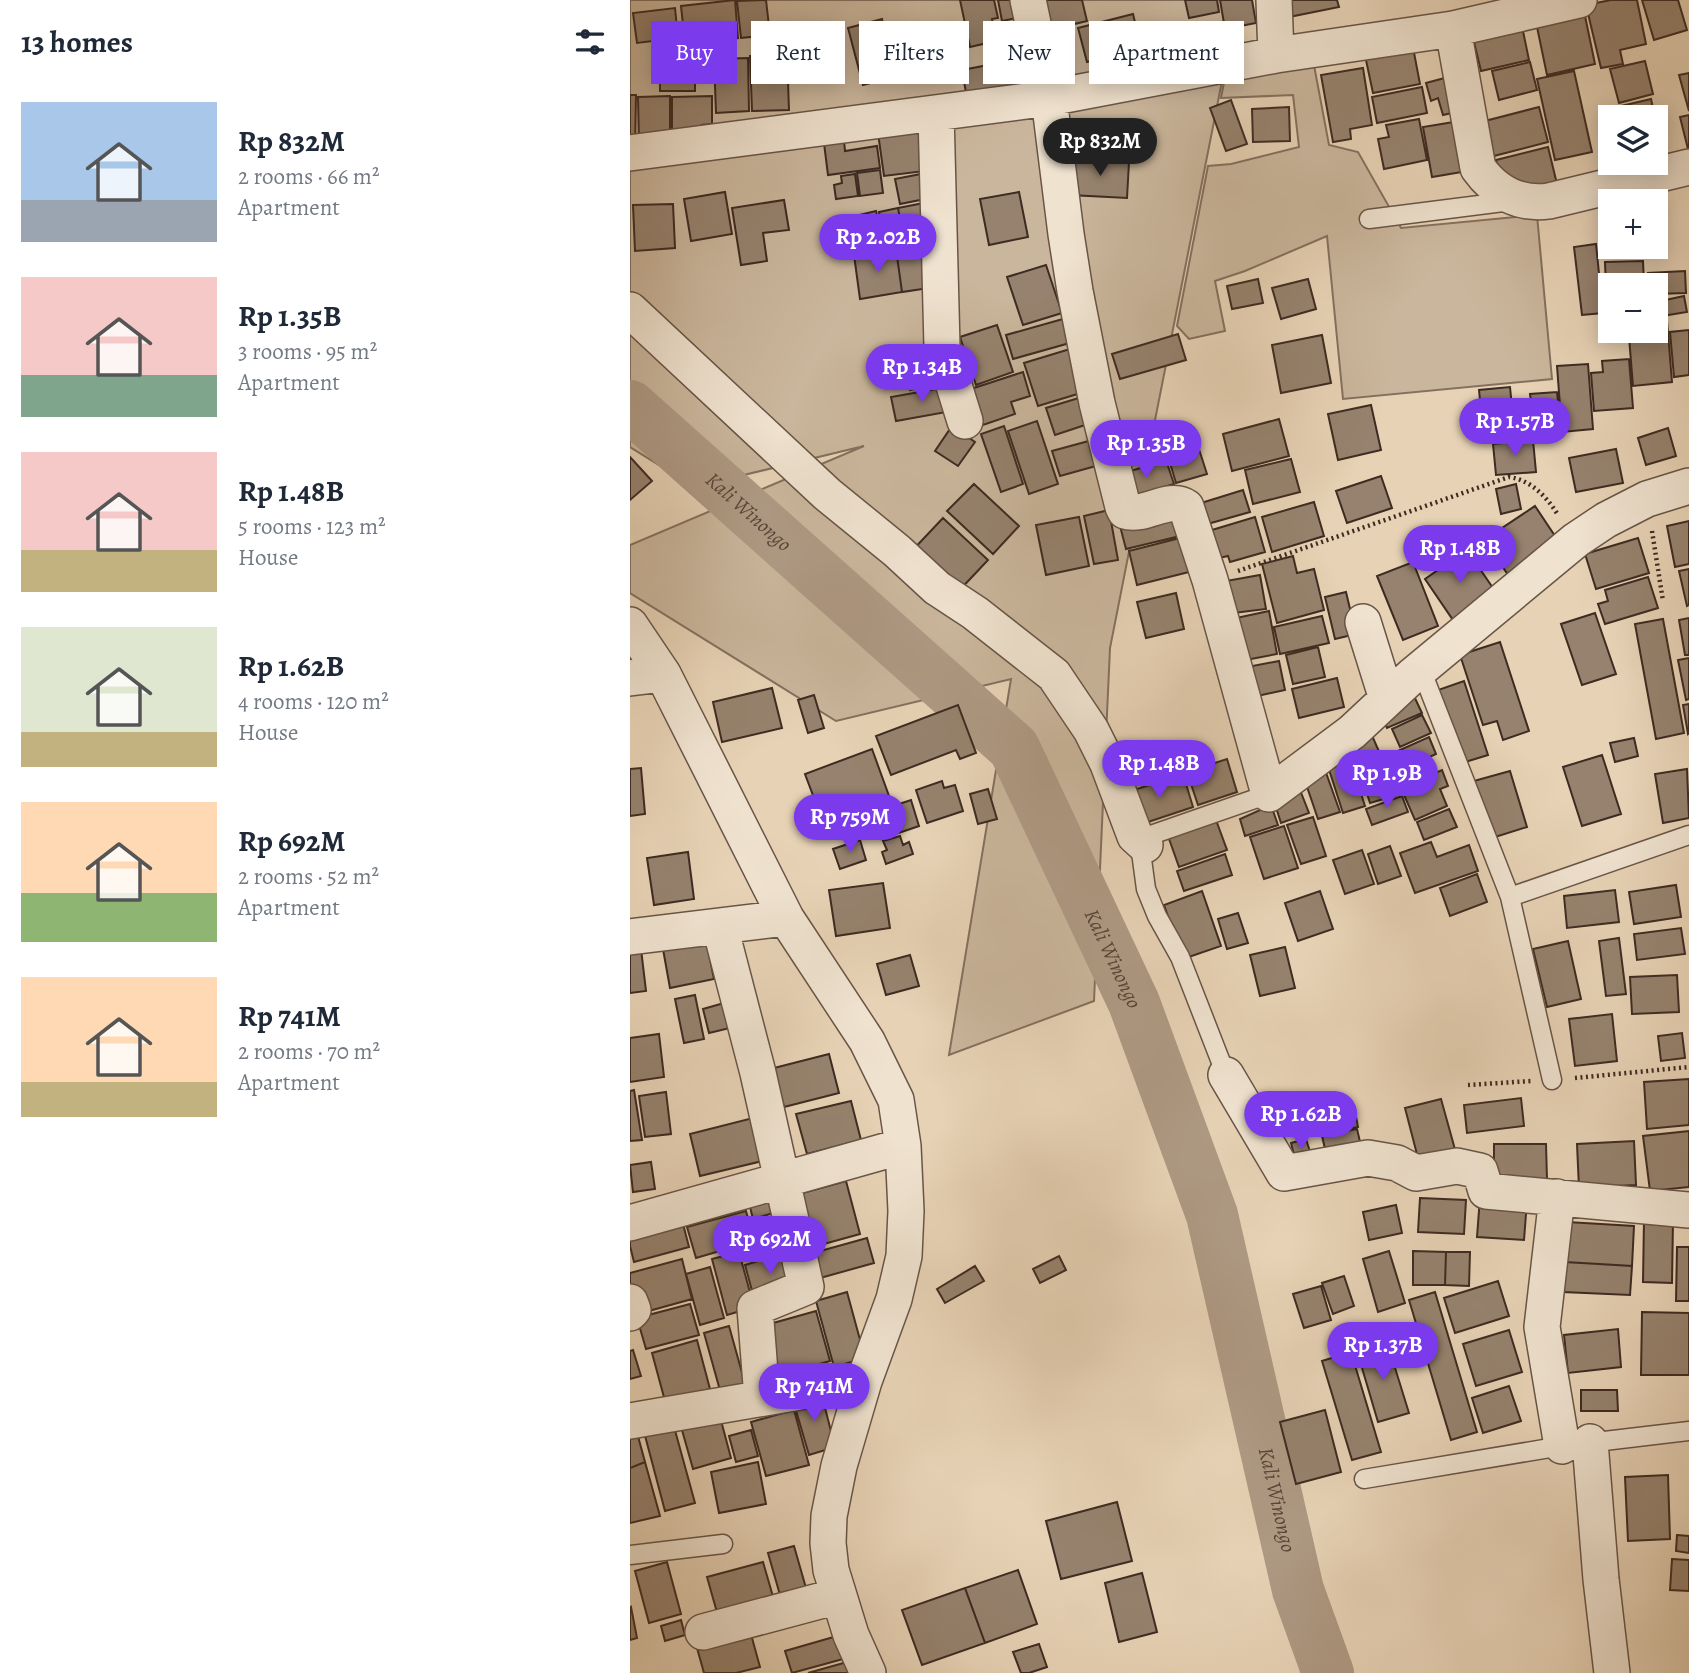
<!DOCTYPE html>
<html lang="en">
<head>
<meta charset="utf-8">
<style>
	:root { --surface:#fff; --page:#f2f2f3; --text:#1f2937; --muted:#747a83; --accent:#7c3aed }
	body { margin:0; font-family:Alegreya,serif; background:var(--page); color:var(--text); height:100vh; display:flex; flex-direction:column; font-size:26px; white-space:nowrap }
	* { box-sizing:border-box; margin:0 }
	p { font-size:23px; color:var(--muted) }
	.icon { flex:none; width:38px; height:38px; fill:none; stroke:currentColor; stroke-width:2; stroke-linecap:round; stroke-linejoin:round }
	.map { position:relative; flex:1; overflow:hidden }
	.drawer { display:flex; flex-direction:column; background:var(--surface); width:630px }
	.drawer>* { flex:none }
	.hud { position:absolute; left:21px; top:21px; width:665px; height:63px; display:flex; gap:14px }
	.controls { position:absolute; left:968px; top:105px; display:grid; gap:14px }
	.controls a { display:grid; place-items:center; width:70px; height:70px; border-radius:0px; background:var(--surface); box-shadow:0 4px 18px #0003; font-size:35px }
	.price { position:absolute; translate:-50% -60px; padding:0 16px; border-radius:24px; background:var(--accent); color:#fff; font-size:23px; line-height:46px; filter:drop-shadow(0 2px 4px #0008) }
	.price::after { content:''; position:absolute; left:50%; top:42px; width:21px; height:16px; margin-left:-10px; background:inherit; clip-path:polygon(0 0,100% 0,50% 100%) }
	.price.active { background:#222; color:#fff }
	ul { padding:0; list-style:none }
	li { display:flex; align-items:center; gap:21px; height:175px; padding:0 21px }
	li span { display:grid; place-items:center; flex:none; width:196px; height:140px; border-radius:0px; color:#555 }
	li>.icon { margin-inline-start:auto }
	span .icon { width:84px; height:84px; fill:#fffc; stroke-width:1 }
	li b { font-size:30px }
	h2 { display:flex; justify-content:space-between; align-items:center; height:84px; padding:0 21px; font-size:30px }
	.chip { padding:0 24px; border-radius:0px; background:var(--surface); box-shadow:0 4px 18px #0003; font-size:24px; line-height:63px }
	.chip.active { background:var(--accent); color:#fff }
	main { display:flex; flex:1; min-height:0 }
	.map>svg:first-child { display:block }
	.green { fill:#cab69c; stroke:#84705f; stroke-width:2 }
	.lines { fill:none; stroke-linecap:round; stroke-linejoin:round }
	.river { stroke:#ae9983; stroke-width:52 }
	.building { fill:#96826e; stroke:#3e2b22; stroke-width:2 }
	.service-casing { stroke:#685547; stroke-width:21 }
	.minor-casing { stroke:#685547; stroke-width:38 }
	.path { stroke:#3e2b22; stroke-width:4.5; stroke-dasharray:2 3.5; stroke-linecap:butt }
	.service { stroke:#efe2cf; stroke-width:18 }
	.minor { stroke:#efe2cf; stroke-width:35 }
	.labels { text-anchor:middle; stroke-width:5; stroke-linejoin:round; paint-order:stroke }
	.water-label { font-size:21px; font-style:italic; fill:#5a463a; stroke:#efe2cf }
</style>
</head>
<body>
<main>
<section class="drawer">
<h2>13 homes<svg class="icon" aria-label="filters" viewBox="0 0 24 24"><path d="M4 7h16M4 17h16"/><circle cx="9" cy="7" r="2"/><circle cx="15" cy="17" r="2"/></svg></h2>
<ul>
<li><span style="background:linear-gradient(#a9c7e8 70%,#9aa5b1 0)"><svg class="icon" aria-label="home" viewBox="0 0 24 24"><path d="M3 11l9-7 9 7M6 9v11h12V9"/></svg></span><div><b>Rp 832M</b><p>2 rooms · 66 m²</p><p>Apartment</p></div></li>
<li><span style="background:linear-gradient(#f6c9c9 70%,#7fa58c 0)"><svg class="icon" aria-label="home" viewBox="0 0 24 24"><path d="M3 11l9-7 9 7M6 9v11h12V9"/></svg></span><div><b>Rp 1.35B</b><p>3 rooms · 95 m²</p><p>Apartment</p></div></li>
<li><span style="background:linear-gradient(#f6c9c9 70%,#c2b280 0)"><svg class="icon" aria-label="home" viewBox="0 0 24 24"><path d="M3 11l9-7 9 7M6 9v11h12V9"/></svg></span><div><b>Rp 1.48B</b><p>5 rooms · 123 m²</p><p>House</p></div></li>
<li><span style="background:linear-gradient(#dfe7d0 75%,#c2b280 0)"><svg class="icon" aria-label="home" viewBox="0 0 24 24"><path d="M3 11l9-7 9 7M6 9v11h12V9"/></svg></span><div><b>Rp 1.62B</b><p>4 rooms · 120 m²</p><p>House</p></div></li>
<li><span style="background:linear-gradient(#ffd9b3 65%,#8fb573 0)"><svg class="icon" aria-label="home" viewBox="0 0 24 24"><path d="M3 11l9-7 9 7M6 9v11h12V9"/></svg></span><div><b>Rp 692M</b><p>2 rooms · 52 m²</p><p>Apartment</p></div></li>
<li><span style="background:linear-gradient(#ffd9b3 75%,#c2b280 0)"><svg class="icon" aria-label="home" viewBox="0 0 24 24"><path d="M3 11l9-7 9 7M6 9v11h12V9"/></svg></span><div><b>Rp 741M</b><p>2 rooms · 70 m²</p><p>Apartment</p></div></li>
</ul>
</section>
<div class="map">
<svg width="1059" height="1673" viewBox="0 0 1059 1673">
	<rect width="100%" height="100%" fill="#e7d2b5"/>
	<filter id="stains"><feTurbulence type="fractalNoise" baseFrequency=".00286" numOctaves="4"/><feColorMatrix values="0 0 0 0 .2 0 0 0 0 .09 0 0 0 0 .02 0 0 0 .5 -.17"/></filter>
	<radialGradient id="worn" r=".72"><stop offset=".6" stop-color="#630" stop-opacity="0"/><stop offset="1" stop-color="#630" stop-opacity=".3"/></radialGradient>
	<path class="green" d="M0 0H608L480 648 464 1001 319 1055 381 679 206 721 0 593V545L234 446 64 487 0 447Z
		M683 60 699 145 728 152 771 228 907 215 922 379 713 399 697 236 615 271 585 281 595 331 559 339 547 326 578 166 601 164 669 147 663 95 591 98 595 77Z"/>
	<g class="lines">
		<path class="river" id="s1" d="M0 406 384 748 504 1003 582 1215 668 1590 698 1673"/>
	</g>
	<path class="building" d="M105 0 108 38 55 44 51 6Z
		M136 0 140 35 111 38 107 1Z
		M330 0H364L368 18 362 19 366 41 340 47Z
		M368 0H394L397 16 372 21Z
		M413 0H452L457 21 420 30Z
		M555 0H587L589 12 559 18Z
		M590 0H622L626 23 595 29Z
		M655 0H707L709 7 659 17Z
		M981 0H1007L1016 44 990 50 993 64 971 68 956 5Z
		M1012 0H1048L1057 30 1024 40Z
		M45 8 48 38 7 43 3 13Z
		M503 14 517 72 482 81 476 57 457 62 448 28Z
		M955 16 965 64 917 75 907 27Z
		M252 19 267 76 233 85 218 28Z
		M327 25 334 67 290 74 283 33Z
		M560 29 572 64 540 74 528 39Z
		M893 31 899 60 851 71 844 42Z
		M781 37 790 84 743 93 733 46Z
		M65 51V91H30V52Z
		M157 54 159 110 122 111 120 56Z
		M118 58 119 111 86 113 84 59Z
		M384 60 391 93 338 104 332 70Z
		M1015 61 1023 94 989 103 980 69Z
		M900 62 907 90 869 100 862 71Z
		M733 68 742 125 720 129 721 139 703 142 691 75Z
		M944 71 962 152 925 160 907 79Z
		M1059 73V111L1049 75Z
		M822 76 831 111 813 115 808 98 801 101 796 83Z
		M792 87 797 113 747 123 742 97Z
		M0 95H6L5 147H0Z
		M40 96V141H9L8 97Z
		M82 96V124L72 125V139L42 140V97Z
		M1021 99 1025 117H994L991 106Z
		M601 100 617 144 596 151 580 108Z
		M659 107 660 141 623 142 622 109Z
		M909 107 918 142 860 157 851 122Z
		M1059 115V153L1050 117Z
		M789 119 797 160 754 169 748 139 759 137 756 125Z
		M1026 119 1033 152 1026 154Z
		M824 122 832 172 802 177 793 127Z
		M290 128 295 171 254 176 248 133Z
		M214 140 215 151 247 146 250 168 198 175 194 143Z
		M918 147 927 184 894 192 873 187 866 160Z
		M442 159 499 162 497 198 440 195Z
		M250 170 253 193 230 196 227 173Z
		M296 173 300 198 270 204 265 179Z
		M225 174 228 196 206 199 204 185 212 183 211 176Z
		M95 192 102 234 61 241 54 199Z
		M389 192 398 237 359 245 350 199Z
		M154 200 159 230 133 233 137 261 111 265 102 208Z
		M299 202 305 234 274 240 268 208Z
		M43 204 45 248 5 251 3 205Z
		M268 208 274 240 256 243 249 212Z
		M246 211 254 245 221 253 213 219Z
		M300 243 306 287 272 292 266 249Z
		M966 244 973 313 952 315 944 247Z
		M266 249 272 292 230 299 224 255Z
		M1013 261 1014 285H980V317H977L975 262Z
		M416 265 432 313 393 325 377 277Z
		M1055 271 1056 293 1026 294V285H1018V273Z
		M628 279 633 303 602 309 597 286Z
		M678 279 686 309 651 319 642 288Z
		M1054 296 1057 312 1026 317V302Z
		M447 315 454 339 383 359 376 335Z
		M1037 321 1042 382 1003 386 999 337 1012 336V331H1026V322Z
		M367 325 383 372 346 385 330 337Z
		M1059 330V375L1044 377 1040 332Z
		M548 334 556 360 490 379 482 354Z
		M692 335 701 383 651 393 642 345Z
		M440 349 454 392 408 406 394 363Z
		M302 356 308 384 280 390 275 361Z
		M999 359 1003 408 964 411 961 373 973 372 972 361Z
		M958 364 963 429 932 432 927 366Z
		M393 372 400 396 381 402 385 414 353 425 341 389Z
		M318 387 322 411 266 421 261 397Z
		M880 387 885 438 854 441 849 390Z
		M927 392 931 436 891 439 888 409 902 408 900 394Z
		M452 397 461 423 425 435 416 408Z
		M741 405 751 450 708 460 698 414Z
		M649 419 659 456 602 471 593 434Z
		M407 421 428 484 399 494 378 431Z
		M322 426 345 442 328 466 305 451Z
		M374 426 393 484 371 492 351 434Z
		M525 427 532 454 487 466 480 438Z
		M1038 428 1046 456 1016 465 1008 438Z
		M466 439 473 464 430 476 422 451Z
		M903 440 906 472 866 475 863 444Z
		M567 443 577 474 546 483 537 453Z
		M986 449 993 483 946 492 939 458Z
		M0 457 22 481 0 500Z
		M661 459 670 492 623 504 615 470Z
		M536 460 544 484 495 499 488 475Z
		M751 476 762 508 717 523 706 491Z
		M344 484 389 526 363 554 317 511Z
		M886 484 891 509 871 514 866 489Z
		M613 490 620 512 574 525 568 504Z
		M684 502 694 536 642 552 632 517Z
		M905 506 931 545 881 579 854 540Z
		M543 509 550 536 496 549 489 522Z
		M479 510 488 560 464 564 454 516Z
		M449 517 459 566 416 575 406 525Z
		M625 517 635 552 600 562 598 556 580 560 572 533Z
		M313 518 358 560 324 596 279 554Z
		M1059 521V564L1045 567 1037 526Z
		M550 538 559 572 507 585 499 551Z
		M1008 538 1019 573 966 589 955 554Z
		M837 550 865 591 823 620 795 579Z
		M663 556 667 573 684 569 694 610 647 623 632 564Z
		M783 562 808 626 773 640 747 576Z
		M1059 569V605L1057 606 1049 571Z
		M630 575 636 609 595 614 596 581Z
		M1018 577 1028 608 975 624 968 604 978 601 975 590Z
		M716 592 726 634 705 639 695 597Z
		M546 593 554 629 516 638 507 602Z
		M639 611 647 654 605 662 597 620Z
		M965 613 986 674 952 685 931 624Z
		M692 616 699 643 650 654 644 627Z
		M1059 618V655H1055L1049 620Z
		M1033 619 1054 733 1026 739 1005 624Z
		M870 642 899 731 873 740 867 721 853 725 830 655Z
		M688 647 695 677 663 684 656 655Z
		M1059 658V699L1056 700 1048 660Z
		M649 661 655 690 618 698 612 668Z
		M707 678 714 707 669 718 662 689Z
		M834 681 858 755 832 763 808 690Z
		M142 688 152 728 92 742 83 702Z
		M783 694 792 713 757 728 749 709Z
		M184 695 194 728 178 733 168 700Z
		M1059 704V733L1058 734 1053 705Z
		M328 705 346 753 330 759 326 750 261 775 246 736Z
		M792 715 801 733 770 747 762 729Z
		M740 731 751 756 730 766 719 740Z
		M799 737 806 754 793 760 799 772 774 783 761 754Z
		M1004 738 1008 756 985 762 980 743Z
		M242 749 259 796 193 822 175 774Z
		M717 750 735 806 713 813 695 757Z
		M972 755 991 814 952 826 933 767Z
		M597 759 607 792 568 805 557 772Z
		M694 767 710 812 688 819 673 775Z
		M11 768 15 814 0 816V769Z
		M1057 769 1059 818 1033 823 1025 774Z
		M812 770 818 786 810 789 817 806 785 820 771 788Z
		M880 771 897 827 862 838 844 781Z
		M553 774 563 807 506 826 495 793Z
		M761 774 767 795 740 803 733 781Z
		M312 781 314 788 325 785 333 811 297 823 286 790Z
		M358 789 367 819 348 824 340 794Z
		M670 790 679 813 651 823 644 801Z
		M772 796 778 812 742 825 736 809Z
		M281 800 289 826 251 839 242 813Z
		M641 805 648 825 615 836 610 819Z
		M819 809 827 827 794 840 787 822Z
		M683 817 696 856 671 864 657 825Z
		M586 820 597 850 549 867 538 836Z
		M654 826 668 868 634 879 620 837Z
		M270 836 273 845 279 842 283 854 256 864 252 852 257 850 253 841Z
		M230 840 236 860 210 869 203 849Z
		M801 842 807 857 839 845 848 871 785 893 770 853Z
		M760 846 771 876 748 884 738 854Z
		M732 850 744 884 715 894 703 860Z
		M58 852 64 899 24 905 17 858Z
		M595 854 602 875 554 891 547 871Z
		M847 874 857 902 820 916 810 888Z
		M253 883 260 928 206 936 199 890Z
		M1046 885 1051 917 1004 924 999 892Z
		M985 890 989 922 937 928 934 896Z
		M572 891 591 946 553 959 534 905Z
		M690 891 703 929 668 941 655 903Z
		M608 913 618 943 597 949 588 919Z
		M1051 928 1055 954 1007 960 1004 934Z
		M74 929 84 979 40 988 31 938Z
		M989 938 996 994 976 996 969 941Z
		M938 941 951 999 917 1007 903 949Z
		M655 947 665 988 630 996 620 955Z
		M11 949 16 991 0 993V950Z
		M280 955 289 986 256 995 247 964Z
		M1047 975 1049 1012 1002 1014 1000 977Z
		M65 995 74 1039 54 1043 45 999Z
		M101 1001 108 1026 79 1033 73 1009Z
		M982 1014 987 1061 945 1066 939 1019Z
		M1052 1033 1055 1058 1031 1061 1028 1036Z
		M29 1034 34 1077 0 1082V1038Z
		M199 1054 209 1093 154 1107 144 1068Z
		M1059 1079V1125L1017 1129 1014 1082Z
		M4 1090 12 1140 0 1141V1091Z
		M36 1092 41 1134 15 1137 9 1096Z
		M891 1098 894 1126 837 1133 834 1105Z
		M811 1099 826 1153 789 1162 775 1108Z
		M221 1101 231 1140 177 1154 166 1114Z
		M725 1111 728 1127 691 1134 688 1118Z
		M135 1115 145 1158 70 1176 60 1134Z
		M727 1129 731 1146 696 1153 692 1136Z
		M1059 1131V1187L1020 1191 1013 1136Z
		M676 1139 682 1158 666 1163 661 1143Z
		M1004 1141 1006 1185 949 1188 947 1144Z
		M864 1144H916L917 1179 864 1180Z
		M21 1162 25 1189 3 1192 0 1165Z
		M216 1181 230 1234 183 1247 169 1194Z
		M146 1196 150 1211 123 1219 119 1203Z
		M850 1197 897 1201 894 1240 847 1237Z
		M790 1198 836 1200 834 1234 788 1232Z
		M766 1205 772 1233 739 1240 733 1212Z
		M116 1211 124 1241 66 1258 57 1227Z
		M153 1216 161 1247 131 1255 123 1224Z
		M52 1220 59 1247 4 1262 0 1246V1235Z
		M1014 1220H1043L1042 1283 1013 1282Z
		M937 1222 1004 1226 1002 1266 935 1262Z
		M237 1238 244 1263 183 1280 176 1255Z
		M1047 1247H1059V1301H1046Z
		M759 1251 775 1303 748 1312 733 1259Z
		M783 1251 816 1252 815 1285H783Z
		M109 1252 124 1307 97 1315 82 1259Z
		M816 1252H840L839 1286 815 1285Z
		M155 1253 164 1287 124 1298 115 1265Z
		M429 1256 436 1270 410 1283 403 1269Z
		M52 1259 62 1299 8 1314 0 1285V1273Z
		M935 1262 1002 1266 1000 1295 933 1292Z
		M345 1266 354 1281 315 1303 307 1289Z
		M80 1267 94 1318 70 1325 56 1274Z
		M714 1276 724 1306 703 1314 692 1283Z
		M868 1281 879 1316 825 1333 814 1298Z
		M691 1286 701 1320 674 1328 663 1294Z
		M217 1292 235 1358 204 1367 186 1301Z
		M805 1292 847 1432 821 1440 779 1300Z
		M60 1304 69 1335 16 1349 7 1318Z
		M186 1311 200 1361 143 1377 129 1327Z
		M1012 1312 1059 1313V1375H1011Z
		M99 1326 116 1387 91 1394 74 1333Z
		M988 1329 991 1367 938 1373 934 1335Z
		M879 1330 892 1372 846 1386 833 1344Z
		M67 1340 80 1389 35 1401 22 1353Z
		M757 1342 779 1413 748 1422 727 1351Z
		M3 1350 11 1376 0 1379V1351Z
		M721 1352 751 1452 722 1460 692 1361Z
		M879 1386 891 1421 853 1433 842 1398Z
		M951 1390H987L988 1411H951Z
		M191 1392 205 1447 179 1455 163 1400Z
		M164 1410 179 1465 136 1476 121 1422Z
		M695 1410 711 1472 666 1484 650 1422Z
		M89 1413 101 1458 63 1469 50 1423Z
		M43 1423 65 1503 35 1511 14 1432Z
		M6 1429 15 1462 0 1468V1431Z
		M121 1430 128 1456 106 1462 99 1436Z
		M15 1462 30 1516 0 1523V1468Z
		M128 1462 136 1504 89 1513 81 1472Z
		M1038 1475 1040 1539 998 1541 995 1477Z
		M487 1502 502 1561 431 1579 416 1521Z
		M1047 1535 1059 1536V1553L1046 1551Z
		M164 1546 178 1595 152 1602 138 1553Z
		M1042 1559 1059 1560V1591L1040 1590Z
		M37 1562 51 1614 19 1623 5 1571Z
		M133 1562 146 1607 90 1623 77 1577Z
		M388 1570 407 1624 355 1643 335 1588Z
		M512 1573 527 1632 489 1642 475 1583Z
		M335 1588 355 1643 292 1665 272 1610Z
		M1 1607 7 1638 0 1640V1608Z
		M51 1620 55 1635 35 1641 31 1626Z
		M119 1627 130 1667 106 1673H74L65 1641Z
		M207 1636 213 1659 162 1673 155 1651Z
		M409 1644 417 1667 399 1673H391L383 1652Z
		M217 1662 220 1673H178Z"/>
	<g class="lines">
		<g class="service-casing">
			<path id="service" d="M739 219 881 201
				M791 669 880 897 922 1080
				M880 897 1059 835
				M596 1075 550 957 527 916 516 889 511 852 521 835 639 794
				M734 1479 932 1446 1059 1431
				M0 1555 93 1544"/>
		</g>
		<g class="minor-casing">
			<path id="minor" d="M398 0 419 98 436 234 445 291 467 403 493 507 495 511C514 518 539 495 556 507L580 580 639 794 722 732 782 676 946 540 976 520 1017 499 1059 486
				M644 0 646 55
				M823 29 848 168C865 192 889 205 919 201L1059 167
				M306 113 312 347 335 421
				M0 153 419 98 646 55 823 29 949 0
				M0 310 197 494 267 551 307 588 345 613 424 675 461 730 478 764 505 836 515 845
				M733 622 757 699
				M0 625 33 674
				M0 678 33 674 156 918 237 1041 266 1100 273 1146 276 1211 274 1256 264 1299 234 1381 209 1466 199 1516 198 1543 201 1570 221 1635 238 1673
				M90 927 128 1073 176 1287 125 1308 132 1398
				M0 937 156 918
				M596 1075 654 1173 738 1158 767 1163 786 1173 827 1166 850 1171 856 1191 1059 1210
				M927 1197 912 1327 932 1446
				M0 1223 273 1146
				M0 1302 3 1310 0 1313
				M0 1421 234 1381
				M960 1442 971 1579 982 1673
				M73 1632 208 1596"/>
		</g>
		<path class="path" d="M1022 531 1033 601
			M608 571 879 477C901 480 917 497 928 515
			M945 1078 1059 1067
			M838 1085 901 1081"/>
		<use href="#service" class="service"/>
		<use href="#minor" class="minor"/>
	</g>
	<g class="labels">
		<g class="water-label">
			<text dy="7" stroke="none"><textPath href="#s1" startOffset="159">Kali Winongo</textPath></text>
			<text dy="7" stroke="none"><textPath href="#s1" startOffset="747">Kali Winongo</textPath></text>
			<text dy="7" stroke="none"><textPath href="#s1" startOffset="1314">Kali Winongo</textPath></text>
		</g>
	</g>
	<rect width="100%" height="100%" filter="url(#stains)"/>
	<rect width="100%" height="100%" fill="url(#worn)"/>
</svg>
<div class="controls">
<a><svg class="icon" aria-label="layers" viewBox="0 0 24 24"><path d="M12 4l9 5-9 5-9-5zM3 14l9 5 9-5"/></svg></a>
<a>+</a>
<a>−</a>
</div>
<b class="price active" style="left:470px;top:178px">Rp 832M</b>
<b class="price" style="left:248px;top:274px">Rp 2.02B</b>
<b class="price" style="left:292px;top:404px">Rp 1.34B</b>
<b class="price" style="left:885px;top:458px">Rp 1.57B</b>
<b class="price" style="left:516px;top:480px">Rp 1.35B</b>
<b class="price" style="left:830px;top:585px">Rp 1.48B</b>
<b class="price" style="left:529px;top:800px">Rp 1.48B</b>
<b class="price" style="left:757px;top:810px">Rp 1.9B</b>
<b class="price" style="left:220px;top:854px">Rp 759M</b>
<b class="price" style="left:671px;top:1151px">Rp 1.62B</b>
<b class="price" style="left:140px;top:1276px">Rp 692M</b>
<b class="price" style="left:753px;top:1382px">Rp 1.37B</b>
<b class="price" style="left:184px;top:1423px">Rp 741M</b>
<div class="hud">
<a class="chip active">Buy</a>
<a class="chip">Rent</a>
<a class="chip">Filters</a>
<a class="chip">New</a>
<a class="chip">Apartment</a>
</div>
</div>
</main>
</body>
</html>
